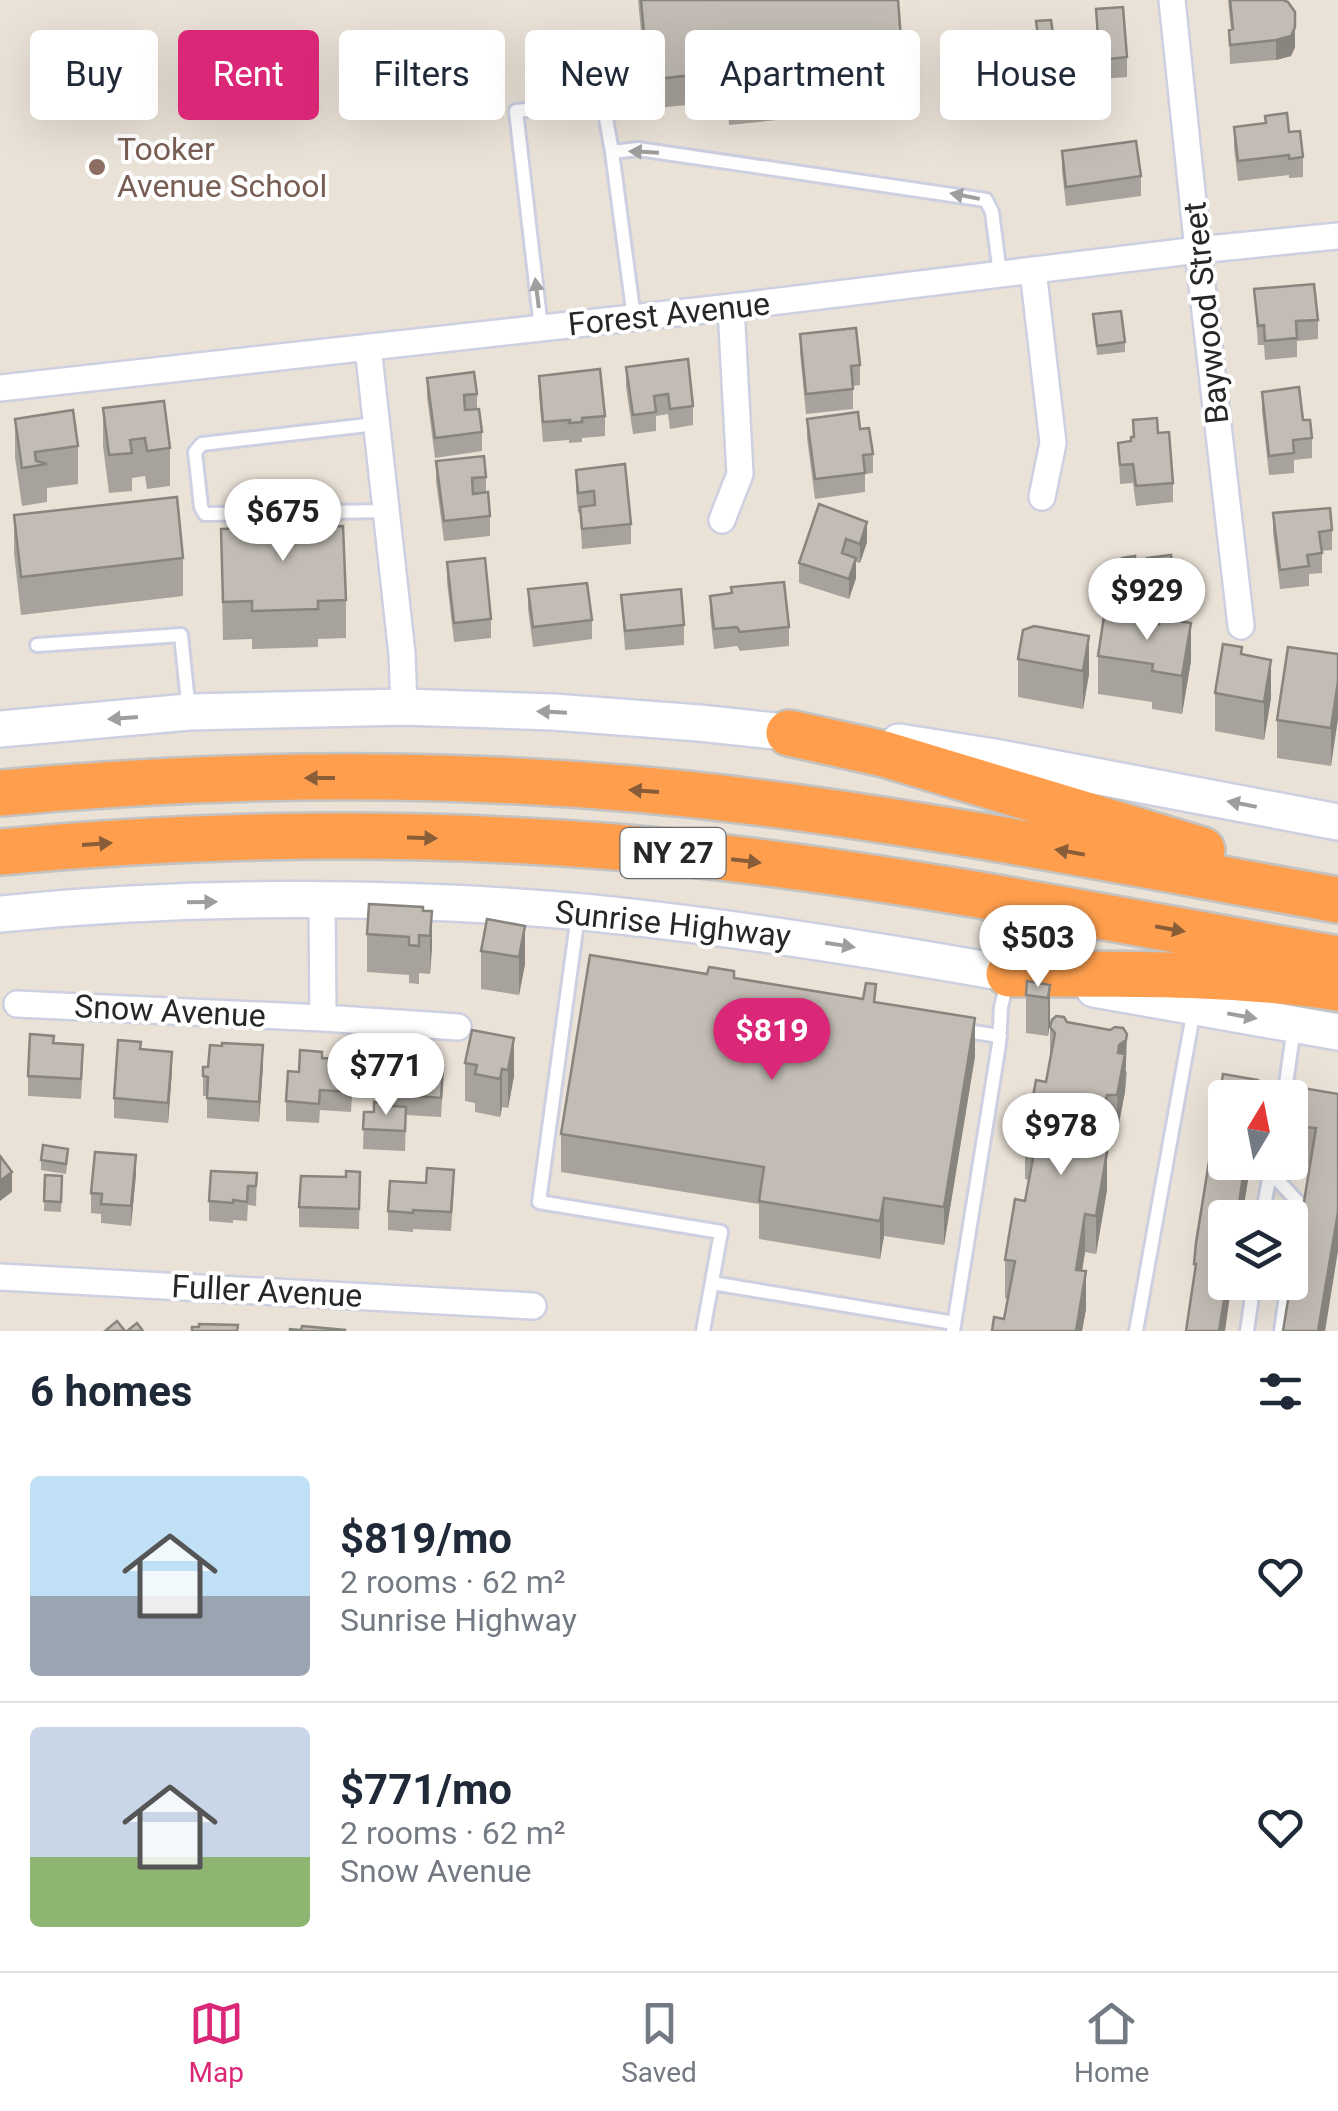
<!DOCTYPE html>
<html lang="en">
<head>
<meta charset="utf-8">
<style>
	:root { --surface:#fff; --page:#f2f2f3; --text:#1f2937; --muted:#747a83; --line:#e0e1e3; --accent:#db2777 }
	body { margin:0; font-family:Roboto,sans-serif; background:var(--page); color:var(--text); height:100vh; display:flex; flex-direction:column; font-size:38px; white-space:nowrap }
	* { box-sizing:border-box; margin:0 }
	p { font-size:32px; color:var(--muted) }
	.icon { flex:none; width:55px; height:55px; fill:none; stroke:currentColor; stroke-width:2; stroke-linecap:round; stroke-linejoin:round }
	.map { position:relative; height:1331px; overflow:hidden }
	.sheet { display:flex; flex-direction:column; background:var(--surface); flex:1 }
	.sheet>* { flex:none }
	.hud { position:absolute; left:30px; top:30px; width:1280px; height:90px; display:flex; gap:20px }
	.needle { width:65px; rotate:10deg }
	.tools { position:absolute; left:1208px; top:1080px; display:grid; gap:20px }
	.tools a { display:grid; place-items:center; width:100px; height:100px; border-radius:10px; background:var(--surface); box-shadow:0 10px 40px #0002; font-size:50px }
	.price { position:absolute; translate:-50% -85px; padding:0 22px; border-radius:35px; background:#fff; color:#222; font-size:32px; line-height:65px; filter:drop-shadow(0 2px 5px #0008) }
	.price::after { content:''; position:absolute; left:50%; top:60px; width:30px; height:22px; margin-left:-15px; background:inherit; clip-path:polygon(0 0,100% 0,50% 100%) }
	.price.active { background:var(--accent); color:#fff }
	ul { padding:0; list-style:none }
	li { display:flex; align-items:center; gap:30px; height:250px; padding:0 30px }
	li+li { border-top:2px solid var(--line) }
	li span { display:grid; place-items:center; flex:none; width:280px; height:200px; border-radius:10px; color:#555 }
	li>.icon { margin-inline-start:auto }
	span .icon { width:120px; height:120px; fill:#fffc; stroke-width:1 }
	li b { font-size:42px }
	h2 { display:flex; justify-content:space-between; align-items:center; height:120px; padding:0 30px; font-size:42px }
	.chip { padding:0 35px; border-radius:10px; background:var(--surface); box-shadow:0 10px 40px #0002; font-size:35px; line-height:90px }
	.chip.active { background:var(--accent); color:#fff }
	.menu { display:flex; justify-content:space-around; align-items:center; height:140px; border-top:2px solid var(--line); background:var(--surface); font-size:28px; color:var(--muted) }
	.menu a { display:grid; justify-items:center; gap:5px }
	.menu .active { color:var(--accent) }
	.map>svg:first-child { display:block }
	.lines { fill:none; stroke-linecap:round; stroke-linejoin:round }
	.lane-casing { stroke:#cdd0e1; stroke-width:18 }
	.street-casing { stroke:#cdd0e1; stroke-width:30 }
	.secondary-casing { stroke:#cdd0e1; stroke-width:40 }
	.highway-casing { stroke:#c3c3c3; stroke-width:50 }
	.lane { stroke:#fff; stroke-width:12 }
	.street { stroke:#fff; stroke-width:25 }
	.secondary { stroke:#fff; stroke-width:35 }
	.highway { stroke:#ff9f4d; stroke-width:45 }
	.wall { fill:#a7a29b }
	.shaded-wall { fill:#88847e }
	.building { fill:#c2bcb4; stroke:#88847e; stroke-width:2.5 }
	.oneway { fill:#9e9e9e }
	.oneway2 { fill:#885d38 }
	.education-dot { fill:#8d6e63; stroke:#fff; stroke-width:4 }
	.labels { text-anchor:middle; stroke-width:8; stroke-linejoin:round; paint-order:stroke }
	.shield { fill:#fff; stroke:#686868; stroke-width:2.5 }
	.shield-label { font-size:30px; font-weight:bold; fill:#272727 }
	.education-label { font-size:32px; fill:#785e54; stroke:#fff; text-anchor:start }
	.street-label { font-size:32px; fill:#272727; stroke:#fff }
</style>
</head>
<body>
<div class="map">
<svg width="1338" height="1331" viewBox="0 0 1338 1331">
	<rect width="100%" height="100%" fill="#eae2d7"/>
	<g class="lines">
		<g class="lane-casing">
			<path id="lane" d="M634 318 612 152 638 149 986 200 992 212 1000 274
				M541 328 516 111 603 102 612 152
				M376 424 202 444 195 452 201 507 205 514 386 511
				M37 645 181 635 189 712
				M578 915 539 1202 721 1232 703 1331
				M959 1030 1000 1036
				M1284 1098 1294 1027
				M1270 1172 1299 1203 1290 1268
				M1262 1218 1272 1162
				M712 1283 954 1323
				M953 1331 999 1044 1001 1007 1008 978
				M1136 1331 1194 1009
				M1247 1331 1254 1282
				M1281 1331 1288 1282"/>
		</g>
		<g class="street-casing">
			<path id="street" d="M1172 0 1198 250 1241 626
				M1033 270 1053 443 1042 497
				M368 347 402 654 404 707
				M0 388 731 307 1198 250 1338 236
				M722 520 740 474 731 307
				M322 901 323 1018
				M17 1004 323 1018 458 1027
				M0 1277 533 1306"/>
		</g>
		<g class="secondary-casing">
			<path id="secondary" d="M0 729 189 712 404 707 553 712 699 723 812 735
				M899 742 994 757 1338 822
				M0 914C190 895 393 895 583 912 734 927 884 951 1033 978
				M1094 989 1338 1032"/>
		</g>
		<g class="highway-casing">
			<path id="highway" d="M789 733 884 754 1202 850
				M0 793C253 770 511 770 763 803 956 828 1147 866 1338 900
				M0 852C239 830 480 830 718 857 926 881 1132 923 1338 959
				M1009 974C1118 974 1229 972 1338 988"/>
		</g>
		<use href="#lane" class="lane"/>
		<use href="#street" class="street"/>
		<use href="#secondary" class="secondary"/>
		<use href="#highway" class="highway"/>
	</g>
	<path class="wall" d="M638 0H898L904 78V107L729 125 727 101 657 108 652 61 644 62Z
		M1228 0H1283L1295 47 1291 56 1276 60 1230 64 1229 30H1231Z
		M1096 9 1127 57V77L1101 79V83L1083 85 1080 37 1096 36Z
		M1036 21 1053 34V44L1038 46Z
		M1265 116 1289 132 1303 157V177L1289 178V175L1238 181 1234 147V127L1265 123Z
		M1062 151 1141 176V196L1066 206 1062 171Z
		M1254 289 1318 320V339L1297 341V357L1265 360 1264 345H1258Z
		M1093 314 1125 342V352L1097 355Z
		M800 334 860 365V385L853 386V409L806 414 800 353Z
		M626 367 693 406V425L670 429 668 414 656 416V431L633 434 626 387Z
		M539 376 605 416V436L582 438V442L569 443V440L543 442 539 396Z
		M427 378 477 394V409L482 432V451L435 458 427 397Z
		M1262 392 1303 420 1312 438V458L1294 460V473L1269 475 1262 411Z
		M103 408 170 448V486L147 489 145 476 132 478V491L109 493 103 446Z
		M15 419 78 446V484L47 488V502L22 506 15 457Z
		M807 419 860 429 873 454V473L865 474V492L815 499 807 438Z
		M1133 420 1158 433 1173 483V502L1136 506 1133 483 1120 484 1118 443 1131 441 1133 437Z
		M436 461 486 477V492L490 516V536L444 541 436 481Z
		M576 470 631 524V544L582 549 580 512 578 513 576 489Z
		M819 504 867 542 860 563 856 562V578L849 599 799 583V563Z
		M1273 513 1332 530V550L1322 551V573L1309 574V586L1280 589 1273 533Z
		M14 515 183 558V596L21 615 14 553Z
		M315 527 346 600V638L318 639V647L252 649V639L223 640 221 529Z
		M1122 558 1136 568 1147 567V558L1175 582 1185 606V622L1191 661 1182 714 1152 709V702L1098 694V656L1142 621 1153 623 1151 601 1126 604 1122 577Z
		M447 562 491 619V638L454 642 447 582Z
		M528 589 592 620V639L533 647 528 609Z
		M621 595 684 625V645L625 650Z
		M710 596 789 627V646L740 651 737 646 714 649 710 615Z
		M1023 630 1089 674 1083 709 1018 697V659Z
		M1338 654 1331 766 1277 758V720Z
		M1242 655 1271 698 1264 740 1215 731V693Z
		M423 911H432L430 974 419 973V984L409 983V975L367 972V934Z
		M487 919 525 964 519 995 481 989V951Z
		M734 978 876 1002 975 1056 944 1245 884 1236 880 1259 759 1239V1204L561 1172V1134Z
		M1050 985V1023L1048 1036 1026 1033V995Z
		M1067 1022 1127 1072 1125 1092 1117 1133H1107L1104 1152 1107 1190 1096 1254 1085 1252 1082 1271 1086 1309 1082 1331H992L1004 1319 1008 1299 1005 1298V1260L1025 1201 1029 1180 1025 1179V1141L1046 1082 1050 1060V1027Z
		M472 1030 514 1076 508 1108 502 1107 500 1117 475 1112V1103L465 1101V1063Z
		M53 1043 83 1064 81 1099 28 1096V1076Z
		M141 1049 172 1071 168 1123 114 1118V1098Z
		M322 1058 353 1079 351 1112 320 1110 319 1123 286 1121V1101L299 1072Z
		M263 1065 259 1122 207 1118V1096H203V1067Z
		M410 1065 443 1087 441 1117 406 1115 405 1151 363 1149 364 1112H374L384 1103V1093Z
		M1338 1094V1250L1325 1331H1283L1310 1165H1306L1305 1169 1284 1166V1162H1290V1098Z
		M68 1158 66 1174 41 1170V1160Z
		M360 1172 359 1229 299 1227V1207L346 1177Z
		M257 1173 256 1206 248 1205 247 1221 233 1220V1223L209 1221V1201Z
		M136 1174 131 1226 101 1223V1214L91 1213V1193Z
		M45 1175 62 1176 61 1212 44 1211Z
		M454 1190 451 1231 413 1229V1232L388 1230V1211Z"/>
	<path class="shaded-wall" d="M1295 27V47L1291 56 1276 60V40Z
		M867 522V542L860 563V544Z
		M856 558V578L849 599V579Z
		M1191 623V661L1182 714V676Z
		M1089 636V674L1083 709V671Z
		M1271 660V698L1264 740V702Z
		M1338 681V719L1331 766V728Z
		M432 911V949L430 974V936Z
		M525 926V964L519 995V957Z
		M1050 985V1023L1048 1036V998Z
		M975 1018V1056L944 1245V1207Z
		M1127 1034 1125 1092 1117 1133 1118 1053 1119 1045Z
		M514 1038V1076L508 1108V1070Z
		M263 1045V1065L259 1122V1102Z
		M172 1052V1071L168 1123V1103Z
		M502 1069V1107L500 1117V1079Z
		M1107 1095V1133L1096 1188V1150Z
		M1107 1152V1190L1096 1254V1216Z
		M136 1155V1174L131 1226V1206Z
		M1245 1162H1251L1242 1218H1237Z
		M12 1172V1192L0 1201V1181Z
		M884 1198V1236L880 1259V1221Z
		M1338 1212V1250L1325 1331H1318Z
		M1085 1214V1252L1076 1308V1270Z
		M1086 1271V1309L1082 1331H1076Z
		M1227 1282H1232L1225 1331H1219Z"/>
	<path class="building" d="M641 0H898L904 78 729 96 727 71 657 79 652 32 644 33Z
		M1230 0H1283L1288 2 1295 12V27L1291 36 1276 40 1230 45 1229 30 1233 29Z
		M1123 7 1127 57 1101 60V64L1083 65 1080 37 1098 36 1096 9Z
		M1051 20 1053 34 1038 36 1036 21Z
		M1287 113 1289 132 1300 131 1303 157 1289 159V155L1238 161 1234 127 1266 123 1265 116Z
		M1136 141 1141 176 1066 187 1062 151Z
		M1314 284 1318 320 1296 321 1297 338 1265 341 1264 325 1258 326 1254 289Z
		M1121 311 1125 342 1097 346 1093 314Z
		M856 328 860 365 851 366 853 389 806 394 800 334Z
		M688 359 693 406 670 409 668 394 654 396 656 412 633 415 626 367Z
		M600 369 605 416 582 418V422L569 423 570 420 543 422 539 376Z
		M474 372 477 394 464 395 465 410 479 409 482 432 435 438 427 378Z
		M1299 387 1303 420H1310L1312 438 1293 440 1294 453 1269 456 1262 392Z
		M164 401 170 448 147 451 145 438 130 440 132 453 109 455 103 408Z
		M73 410 78 446 35 452 36 461 47 464 22 468 15 419Z
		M858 412 860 429 869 428 873 454 863 455 865 473 815 479 807 419Z
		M1157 418 1158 433 1169 432 1173 483 1136 486 1133 464 1120 465 1118 443 1131 441V437H1134L1133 420Z
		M484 456 486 477 472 478 473 494 488 492 490 516 444 521 436 461Z
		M625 464 631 524 582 529 580 507 595 505 594 491 578 493 576 470Z
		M177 497 183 558 21 577 14 515Z
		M819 504 867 522 860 544 846 539 842 553 856 558 849 579 799 563Z
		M1330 508 1332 530 1319 532 1322 553 1307 555 1309 566 1280 570 1273 513Z
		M315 517V527L343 526 346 600 318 601V609L252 611V601L223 602 221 529 250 528 249 519Z
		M1171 555 1175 582 1182 581 1185 606 1154 610 1151 582 1126 585 1122 558 1135 556 1136 568 1148 567 1147 558Z
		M485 558 491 619 454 623 447 562Z
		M784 582 789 627 740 632 737 627 714 629 710 596 732 593 731 587Z
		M587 583 592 620 533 627 528 589Z
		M681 589 684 625 625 631 621 595Z
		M1140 611 1142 621 1113 617V615Z
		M1104 616 1159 624 1160 618 1191 623 1182 676 1152 671 1153 664 1098 656Z
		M1034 626 1089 636 1083 671 1018 659 1023 630Z
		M1223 644 1242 647 1241 654 1271 660 1264 702 1215 693Z
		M1288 647 1338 654V681L1331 728 1277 720Z
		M369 904 423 907V911H432L430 936 419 935V946L409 945V937L367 934Z
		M487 919 525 926 519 957 481 951Z
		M590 955 707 974 709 967 734 971V978L863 999 866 983 876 984 874 1002 975 1018 944 1207 884 1198 880 1221 759 1201 764 1167 561 1134Z
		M1027 981 1050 985 1048 998 1026 995Z
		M1056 1016 1064 1017 1067 1022 1110 1030 1115 1027 1123 1028 1127 1034 1126 1040 1119 1045 1118 1053 1125 1054 1117 1095H1107L1096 1150 1107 1152 1096 1216 1085 1214 1076 1270 1086 1271 1076 1331H992L994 1317 1004 1319 1015 1261 1005 1260 1015 1199 1025 1201 1036 1142 1025 1141 1036 1080 1046 1082 1055 1033 1050 1027 1052 1020Z
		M472 1030 514 1038 508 1070 502 1069 500 1079 475 1074 477 1065 465 1063Z
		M30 1034 54 1036 53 1043 83 1045 81 1079 28 1076Z
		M118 1040 141 1042 140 1049 172 1052 168 1103 114 1098Z
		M222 1043 263 1045 259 1102 207 1098 208 1077 203 1076V1067H208L210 1045 222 1046Z
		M300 1050 322 1052V1058L353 1060 351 1092 320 1090 319 1104 286 1101 288 1071 299 1072Z
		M387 1051 410 1053 409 1065 443 1068 441 1098 384 1093Z
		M1223 1074 1258 1080 1255 1098H1225V1162H1245L1237 1218H1225V1282H1227L1219 1331H1186L1196 1264H1194L1196 1243Z
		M1291 1086 1338 1094V1212L1318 1331H1283L1316 1128 1306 1127 1305 1131 1290 1129 1289 1098Z
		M374 1102 393 1103V1106L406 1107 405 1131 363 1129 364 1112H374Z
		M43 1145 68 1149 66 1164 41 1160Z
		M95 1152 136 1155 131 1206 101 1204 102 1194 91 1193Z
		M0 1156 12 1172 0 1181Z
		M427 1168 454 1170 451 1212 413 1210V1213L388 1211 390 1181 426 1183Z
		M211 1171 257 1173 256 1186H248L247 1202 233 1200V1203L209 1201Z
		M346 1171 360 1172 359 1209 299 1207 301 1176 346 1177Z
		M45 1175 62 1176 61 1202 44 1201Z
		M117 1321 125 1331H105Z
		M137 1323 143 1331H127Z
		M199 1324 238 1325 237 1331H192V1327H199Z
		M302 1326 345 1330V1331H290V1329L301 1330Z"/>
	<defs><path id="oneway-solid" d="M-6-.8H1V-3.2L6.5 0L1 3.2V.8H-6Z" transform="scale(2.5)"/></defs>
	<g class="oneway">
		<use href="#oneway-solid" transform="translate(644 152) rotate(-177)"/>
		<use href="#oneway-solid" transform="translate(965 196) rotate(-169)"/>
		<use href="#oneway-solid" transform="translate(537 293) rotate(-97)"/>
		<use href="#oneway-solid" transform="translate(552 712) rotate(-177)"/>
		<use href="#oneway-solid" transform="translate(123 718) rotate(176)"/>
		<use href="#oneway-solid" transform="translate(1242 804) rotate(-169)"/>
		<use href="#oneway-solid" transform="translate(202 902) rotate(-1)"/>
		<use href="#oneway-solid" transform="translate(840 945) rotate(9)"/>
		<use href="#oneway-solid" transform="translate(1242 1016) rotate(10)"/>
	</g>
	<g class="oneway2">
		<use href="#oneway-solid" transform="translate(320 778) rotate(180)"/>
		<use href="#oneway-solid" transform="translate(644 791) rotate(-176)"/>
		<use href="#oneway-solid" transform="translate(422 838) rotate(2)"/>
		<use href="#oneway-solid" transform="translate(97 844) rotate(-4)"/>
		<use href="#oneway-solid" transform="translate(1070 852) rotate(-170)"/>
		<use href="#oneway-solid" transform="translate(746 861) rotate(7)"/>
		<use href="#oneway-solid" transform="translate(1170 929) rotate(10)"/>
	</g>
	<circle class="education-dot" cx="97" cy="167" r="10"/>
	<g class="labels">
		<rect class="shield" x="620.5" y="828" width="105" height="50" rx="8"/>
		<g class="shield-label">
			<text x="673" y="863">NY 27</text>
		</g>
		<g class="education-label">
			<text x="117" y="160">Tooker<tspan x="117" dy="37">Avenue School</tspan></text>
		</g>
		<g class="street-label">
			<text transform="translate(1206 313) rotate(-96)" y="11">Baywood Street</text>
			<text transform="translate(669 314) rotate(-6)" y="11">Forest Avenue</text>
			<text transform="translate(673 924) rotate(6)" y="11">Sunrise Highway</text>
			<text transform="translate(170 1011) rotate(3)" y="11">Snow Avenue</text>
			<text transform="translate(267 1291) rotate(3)" y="11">Fuller Avenue</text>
		</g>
	</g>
</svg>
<div class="tools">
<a><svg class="needle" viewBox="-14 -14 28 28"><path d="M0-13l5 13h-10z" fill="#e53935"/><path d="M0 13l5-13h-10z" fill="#747a83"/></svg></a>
<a><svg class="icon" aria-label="layers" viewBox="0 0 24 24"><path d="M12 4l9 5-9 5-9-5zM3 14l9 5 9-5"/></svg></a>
</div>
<b class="price" style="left:283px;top:564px">$675</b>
<b class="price" style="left:1147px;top:643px">$929</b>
<b class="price" style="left:1038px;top:990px">$503</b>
<b class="price active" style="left:772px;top:1083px">$819</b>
<b class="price" style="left:386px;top:1118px">$771</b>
<b class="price" style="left:1061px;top:1178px">$978</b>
<div class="hud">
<a class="chip">Buy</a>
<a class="chip active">Rent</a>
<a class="chip">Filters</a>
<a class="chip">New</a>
<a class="chip">Apartment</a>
<a class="chip">House</a>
</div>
</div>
<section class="sheet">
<h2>6 homes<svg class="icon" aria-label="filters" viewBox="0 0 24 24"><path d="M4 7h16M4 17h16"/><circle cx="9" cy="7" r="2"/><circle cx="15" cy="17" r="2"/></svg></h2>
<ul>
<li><span style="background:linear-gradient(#bfe0f5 60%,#9aa5b1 0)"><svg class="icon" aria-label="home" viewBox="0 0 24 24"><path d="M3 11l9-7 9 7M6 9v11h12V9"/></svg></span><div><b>$819/mo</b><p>2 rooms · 62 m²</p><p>Sunrise Highway</p></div><svg class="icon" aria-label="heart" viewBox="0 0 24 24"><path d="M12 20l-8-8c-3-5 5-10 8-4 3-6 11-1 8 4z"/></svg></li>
<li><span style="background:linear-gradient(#c9d6e8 65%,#8fb573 0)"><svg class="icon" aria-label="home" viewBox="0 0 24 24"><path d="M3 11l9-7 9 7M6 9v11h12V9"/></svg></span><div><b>$771/mo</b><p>2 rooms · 62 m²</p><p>Snow Avenue</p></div><svg class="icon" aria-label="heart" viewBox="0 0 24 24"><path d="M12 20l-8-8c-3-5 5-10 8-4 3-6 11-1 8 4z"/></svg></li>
</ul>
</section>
<nav class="menu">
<a class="active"><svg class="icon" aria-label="map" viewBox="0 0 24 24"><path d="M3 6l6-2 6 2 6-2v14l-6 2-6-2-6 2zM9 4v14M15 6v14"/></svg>Map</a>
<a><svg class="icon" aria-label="saved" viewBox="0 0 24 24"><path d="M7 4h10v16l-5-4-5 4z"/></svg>Saved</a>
<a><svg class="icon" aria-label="home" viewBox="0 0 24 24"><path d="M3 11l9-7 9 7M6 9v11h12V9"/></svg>Home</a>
</nav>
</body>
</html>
